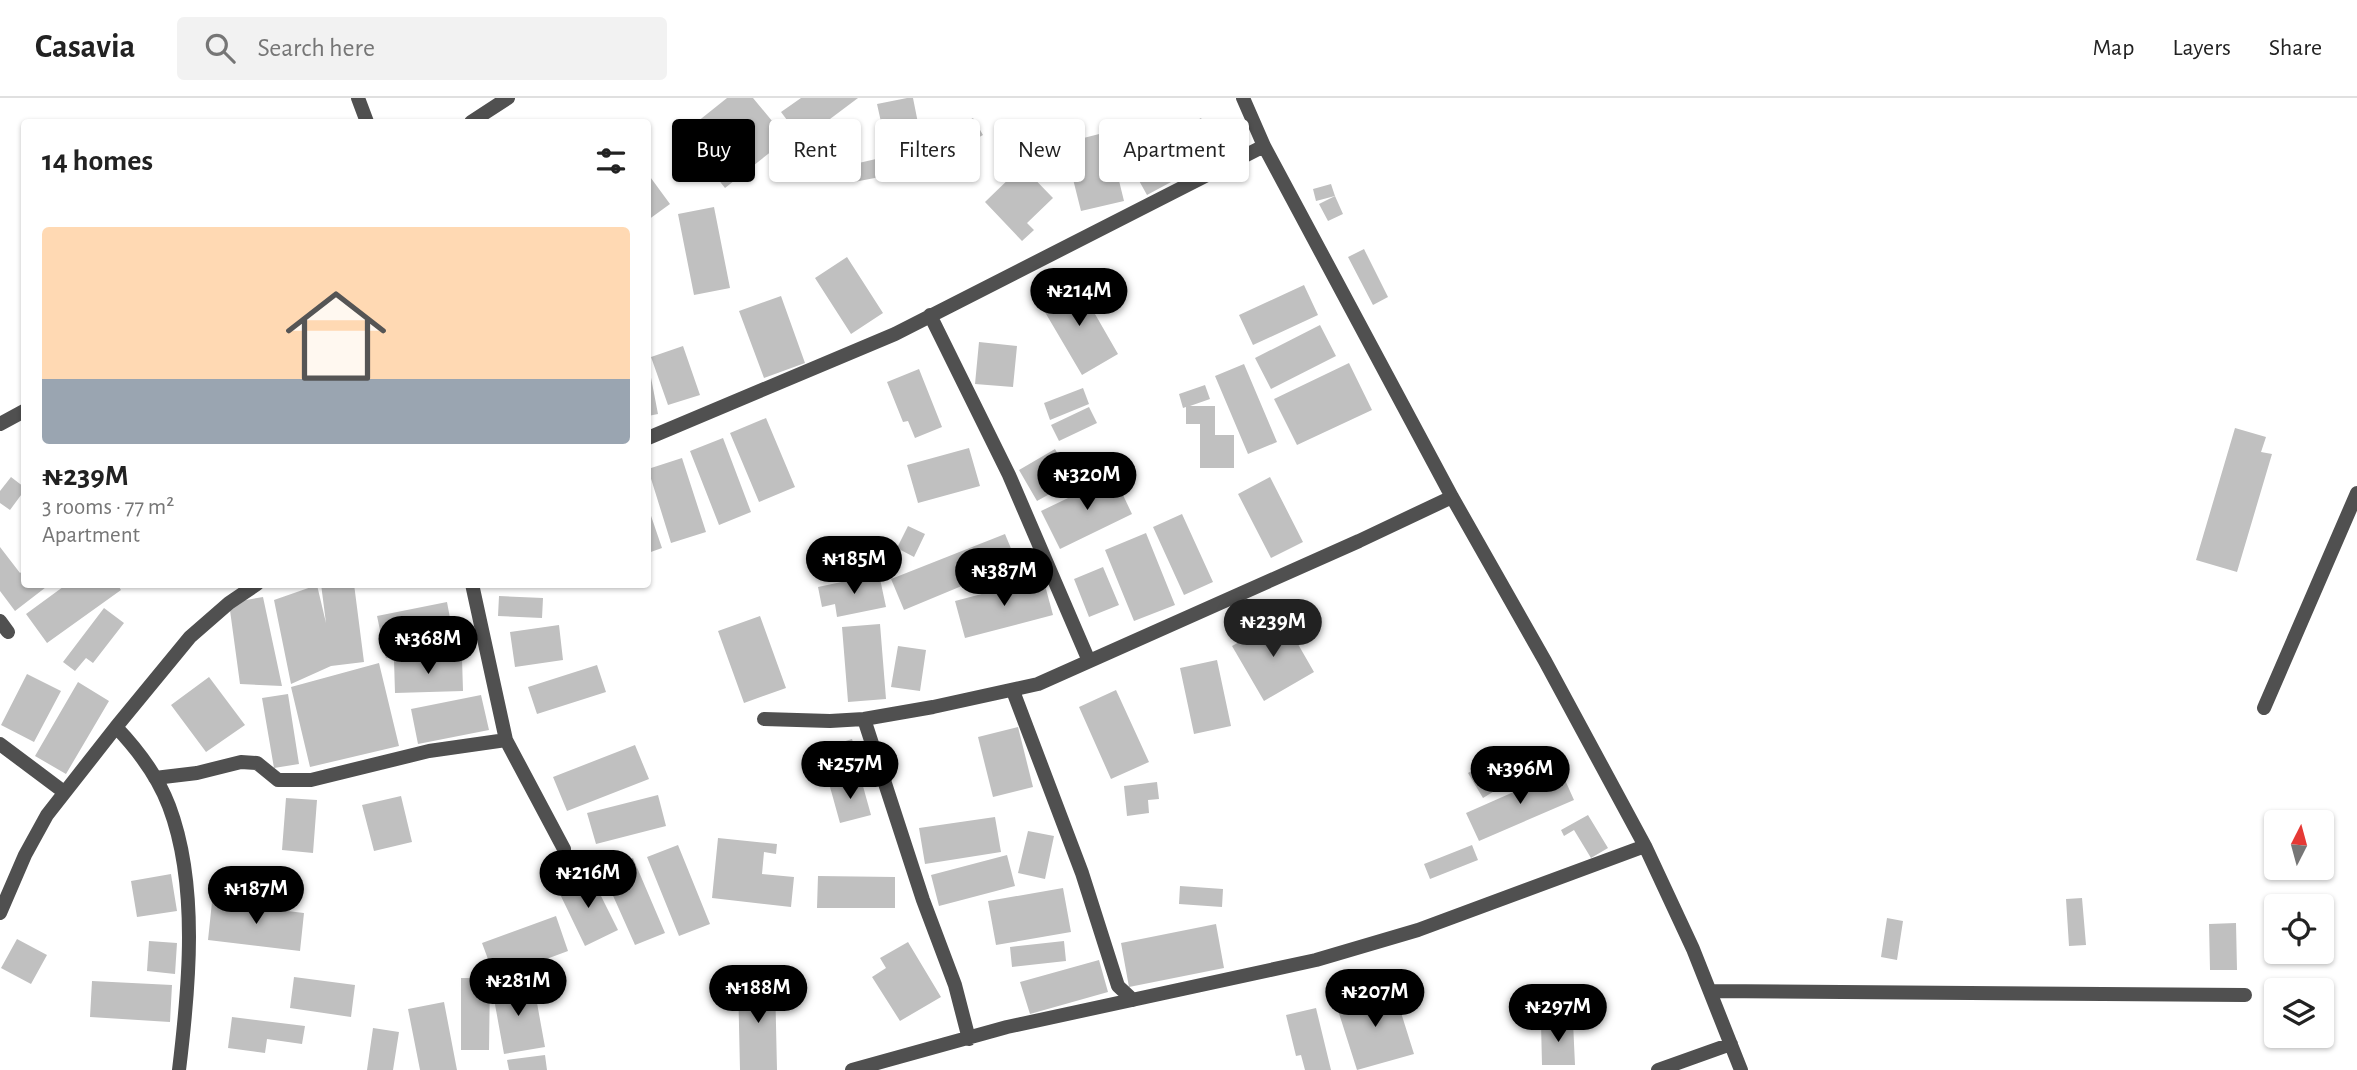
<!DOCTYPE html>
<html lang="en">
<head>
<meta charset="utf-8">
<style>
	:root { --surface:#fff; --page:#f2f2f2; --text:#222; --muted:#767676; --line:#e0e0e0; --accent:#000 }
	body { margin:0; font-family:"Alegreya Sans",sans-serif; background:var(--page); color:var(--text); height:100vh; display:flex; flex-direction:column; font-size:26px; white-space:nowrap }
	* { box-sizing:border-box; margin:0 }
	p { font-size:23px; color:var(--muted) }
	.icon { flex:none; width:38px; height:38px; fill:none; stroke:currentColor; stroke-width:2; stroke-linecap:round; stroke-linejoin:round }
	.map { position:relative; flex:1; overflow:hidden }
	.panel { position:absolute; left:21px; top:21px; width:630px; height:469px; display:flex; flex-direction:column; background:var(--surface); border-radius:7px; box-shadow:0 2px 5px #0004 }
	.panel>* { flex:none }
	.top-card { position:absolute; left:672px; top:21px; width:665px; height:63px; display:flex; gap:14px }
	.needle { width:46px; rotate:6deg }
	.controls { position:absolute; left:2264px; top:712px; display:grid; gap:14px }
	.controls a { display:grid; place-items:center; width:70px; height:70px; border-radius:7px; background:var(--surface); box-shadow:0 2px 5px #0004; font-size:35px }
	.price { position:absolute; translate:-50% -60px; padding:0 16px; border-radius:24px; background:var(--accent); color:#fff; font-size:23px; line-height:46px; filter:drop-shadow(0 2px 4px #0008) }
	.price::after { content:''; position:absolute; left:50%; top:42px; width:21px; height:16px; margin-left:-10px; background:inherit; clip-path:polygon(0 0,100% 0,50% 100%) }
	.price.current { background:#222; color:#fff }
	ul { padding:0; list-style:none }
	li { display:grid; align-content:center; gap:14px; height:371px; padding:0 21px }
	li span { display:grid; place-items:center; height:217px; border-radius:7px; color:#555 }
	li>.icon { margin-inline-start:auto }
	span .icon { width:126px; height:126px; fill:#fffc; stroke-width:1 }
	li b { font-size:30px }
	h2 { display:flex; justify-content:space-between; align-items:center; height:84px; padding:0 21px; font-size:30px }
	.chip { padding:0 24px; border-radius:7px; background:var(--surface); box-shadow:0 2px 5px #0004; font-size:24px; line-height:63px }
	.chip.current { background:var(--accent); color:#fff }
	header { display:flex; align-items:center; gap:42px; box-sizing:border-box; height:98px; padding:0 35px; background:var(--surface); border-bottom:2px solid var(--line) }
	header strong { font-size:33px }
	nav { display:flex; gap:38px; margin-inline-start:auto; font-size:24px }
	.search { width:490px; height:63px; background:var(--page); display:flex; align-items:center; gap:18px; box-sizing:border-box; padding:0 24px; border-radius:7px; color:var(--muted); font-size:26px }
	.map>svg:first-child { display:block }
	.building { fill:#c0c0c0 }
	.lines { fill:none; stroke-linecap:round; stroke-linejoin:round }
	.street { stroke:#505050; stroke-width:14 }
</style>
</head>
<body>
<header>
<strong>Casavia</strong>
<div class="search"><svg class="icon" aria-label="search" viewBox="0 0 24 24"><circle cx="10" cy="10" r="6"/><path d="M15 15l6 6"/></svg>Search here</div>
<nav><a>Map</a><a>Layers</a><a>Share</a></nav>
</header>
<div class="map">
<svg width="2357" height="972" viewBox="0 0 2357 972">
	<rect width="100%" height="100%" fill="#fff"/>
	<path class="building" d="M727 0H753L787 41 725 90 682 36Z
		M801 0H858L802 42 781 14Z
		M907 0H913L918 25 883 33 877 6Z
		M973 20 983 37 974 42 965 25Z
		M1201 20 1221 57 1147 97 1127 61Z
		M1107 34 1124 103 1081 113 1064 45Z
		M876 61 880 79 854 84 850 67Z
		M1022 68 1053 100 1027 125 1034 132 1022 143 985 104Z
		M648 76 670 106 648 122Z
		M1331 86 1335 98 1316 103 1313 91Z
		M1335 98 1343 116 1328 123 1319 106Z
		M714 109 730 190 694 197 678 116Z
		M1364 151 1388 199 1373 207 1348 159Z
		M847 159 883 215 851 236 815 180Z
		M1076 183 1118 256 1082 277 1039 204Z
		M1304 187 1318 217 1253 247 1239 217Z
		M781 198 805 265 764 280 739 213Z
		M1320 227 1336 258 1271 291 1255 260Z
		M979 244 1017 248 1013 289 975 286Z
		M683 248 700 297 668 307 651 259Z
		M648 264 658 316 648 318Z
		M1349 265 1372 312 1297 347 1274 301Z
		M1244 266 1277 344 1248 356 1215 278Z
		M919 271 942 329 915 340 908 323 903 324 887 284Z
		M1205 287 1210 301 1190 308H1215V337H1234V370H1200V326H1186V309L1183 310 1179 296Z
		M1083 290 1089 306 1050 322 1044 305Z
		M1089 309 1097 325 1059 343 1051 327Z
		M766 320 795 389 759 404 730 335Z
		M2235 330 2266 339 2261 354 2272 356 2237 474 2196 462Z
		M723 340 751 414 719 427 690 353Z
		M969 350 980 388 918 405 907 367Z
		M1055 351 1073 383 1037 403 1019 372Z
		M682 360 706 434 671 445 648 371Z
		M1114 378 1132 416 1060 451 1041 413Z
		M11 379 24 389V393L10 412 0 405V393Z
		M1270 379 1303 444 1271 460 1238 396Z
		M648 409 662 450 648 455Z
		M1182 416 1213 484 1184 497 1153 429Z
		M908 428 925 436 914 459 897 450Z
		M1146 435 1175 507 1134 523 1105 452Z
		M1005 436 1017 465 904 512 891 481Z
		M0 449 20 475 24 472V486H50L15 513 0 493Z
		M1103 469 1119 507 1089 519 1074 481Z
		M879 476 886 509 837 519 835 506 822 509 818 489Z
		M1043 480 1053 517 965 540 955 503Z
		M67 486H117L121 492 47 545 26 516Z
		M321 486H354L364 564 331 568 291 586 274 502 317 487 326 525Z
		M499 498 543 500 542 520 498 518Z
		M263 499 282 588 240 586 229 505Z
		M447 504 455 547 386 560 377 518Z
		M104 510 124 525 93 565 86 560 75 573 63 564Z
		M760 518 786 590 744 605 718 533Z
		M1283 520 1314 574 1264 603 1232 548Z
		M880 526 886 601 848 604 842 529Z
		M559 527 563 562 515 569 510 534Z
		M898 548 926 552 920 593 891 589Z
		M462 560 463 593 395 595 394 562Z
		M1217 562 1231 628 1194 636 1180 570Z
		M379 565 399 648 310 669 291 589Z
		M597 567 606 594 537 616 528 589Z
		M27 576 61 593 34 644 1 627Z
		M209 579 245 627 206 654 171 607Z
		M78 584 109 603 66 676 35 658Z
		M1116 592 1149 664 1111 681 1079 609Z
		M288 596 299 666 274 670 262 600Z
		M481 597 489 632 418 646 411 611Z
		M1018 629 1033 689 993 699 978 639Z
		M852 641 863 677 831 687 820 651Z
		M635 647 649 681 567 713 553 679Z
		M1504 654 1519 678 1483 700 1468 675Z
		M1561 673 1574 702 1479 743 1466 715Z
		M861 681 871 717 840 725 830 689Z
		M1157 684 1159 701 1148 702 1149 715 1127 718 1124 688Z
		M658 697 666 728 596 746 587 715Z
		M401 698 412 744 374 753 362 707Z
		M286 700 317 702 313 755 282 752Z
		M1588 717 1608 750 1591 760 1574 732 1564 738 1561 732Z
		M995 719 1001 754 925 766 919 730Z
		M1028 733 1054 738 1045 781 1018 775Z
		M718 740 777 746 776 756 764 754 762 776 794 779 791 809 712 800Z
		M678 747 710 826 679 838 647 759Z
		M1472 747 1478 762 1430 781 1424 766Z
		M1007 757 1015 788 939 808 931 777Z
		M633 760 665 835 635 847 602 773Z
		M171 776 177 813 137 819 131 783Z
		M590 776 618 832 585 848 558 792Z
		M818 778 895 779V810H817Z
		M1180 788 1223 791 1222 809 1179 806Z
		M1063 790 1071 834 996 847 988 803Z
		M2082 800 2086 847 2069 848 2066 801Z
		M212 804 304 815 300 853 208 842Z
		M556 818 568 853 495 880 482 845Z
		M1887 820 1903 823 1897 862 1881 859Z
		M2236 825 2237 872H2210L2209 826Z
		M1216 826 1224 870 1129 889 1121 845Z
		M17 841 47 857 31 886 1 870Z
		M149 843 177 845 175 876 147 873Z
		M1064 843 1066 863 1012 869 1010 849Z
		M908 844 941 899 900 923 872 879 886 870 880 860Z
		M1099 862 1108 894 1030 916 1020 884Z
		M294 879 355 887 351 919 290 910Z
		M461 880H490L489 952H461Z
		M775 882 777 972H740L738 883Z
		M92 883 172 887 170 924 90 919Z
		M533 883 545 949 504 956 492 890Z
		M1393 889 1414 956 1357 972 1336 906Z
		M444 904 457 972H420L408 911Z
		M1316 910 1331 972H1305L1301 957 1296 958 1286 917Z
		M232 919 305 928 302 946 267 941 265 955 228 950Z
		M1573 924 1575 967H1542L1541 925Z
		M373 930 399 934 393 972H367Z
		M545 957 547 972H509L507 962Z"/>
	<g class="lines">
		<path class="street" d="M358 0 367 24
			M1243 0 1264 48 1452 399 1545 563 1645 748 1693 851 1741 972
			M471 24 508 0
			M930 217 1009 377 1089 563
			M0 326 24 313
			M648 340 895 236 1264 48
			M472 486 506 642 564 751
			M0 523 8 534
			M1013 593 1082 775 1118 888 1133 902
			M2264 610 2357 395
			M764 621 830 623 864 621 933 609 1038 586 1359 443 1452 399
			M864 621 923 802 955 887 969 941
			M116 629C137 651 158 679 169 708 199 787 189 890 179 972
			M0 646 64 694
			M155 680 197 675 241 664 257 665 278 682H311L429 653 506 642
			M0 815 25 757 47 717 116 629 190 539 229 505 257 486
			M1710 893 2245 897
			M852 972 1007 929 1316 862 1418 832 1645 748
			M1658 972 1731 946"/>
	</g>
</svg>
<div class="controls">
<a><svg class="needle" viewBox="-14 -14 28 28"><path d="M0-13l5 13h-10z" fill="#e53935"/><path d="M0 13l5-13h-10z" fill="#767676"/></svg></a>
<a><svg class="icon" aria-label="locate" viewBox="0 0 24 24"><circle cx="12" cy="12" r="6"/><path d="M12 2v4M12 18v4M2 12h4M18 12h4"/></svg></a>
<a><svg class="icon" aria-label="layers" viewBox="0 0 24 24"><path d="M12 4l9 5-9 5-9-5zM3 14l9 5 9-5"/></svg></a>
</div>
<b class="price" style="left:1079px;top:230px">₦214M</b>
<b class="price" style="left:1087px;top:414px">₦320M</b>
<b class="price" style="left:854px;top:498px">₦185M</b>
<b class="price" style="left:1004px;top:510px">₦387M</b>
<b class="price current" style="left:1273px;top:561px">₦239M</b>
<b class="price" style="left:428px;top:578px">₦368M</b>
<b class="price" style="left:850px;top:703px">₦257M</b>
<b class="price" style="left:1520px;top:708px">₦396M</b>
<b class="price" style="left:588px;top:812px">₦216M</b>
<b class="price" style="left:256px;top:828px">₦187M</b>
<b class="price" style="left:518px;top:920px">₦281M</b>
<b class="price" style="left:758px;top:927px">₦188M</b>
<b class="price" style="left:1375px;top:931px">₦207M</b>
<b class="price" style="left:1558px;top:946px">₦297M</b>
<div class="top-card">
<a class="chip current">Buy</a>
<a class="chip">Rent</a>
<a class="chip">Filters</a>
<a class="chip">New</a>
<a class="chip">Apartment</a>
</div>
<section class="panel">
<h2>14 homes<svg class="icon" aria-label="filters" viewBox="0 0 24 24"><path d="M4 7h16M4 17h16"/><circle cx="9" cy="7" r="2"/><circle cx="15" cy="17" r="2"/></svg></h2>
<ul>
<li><span style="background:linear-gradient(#ffd9b3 70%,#9aa5b1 0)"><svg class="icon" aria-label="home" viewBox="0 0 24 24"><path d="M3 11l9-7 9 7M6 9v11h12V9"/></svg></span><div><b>₦239M</b><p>3 rooms · 77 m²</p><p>Apartment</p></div></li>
</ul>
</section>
</div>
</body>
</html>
